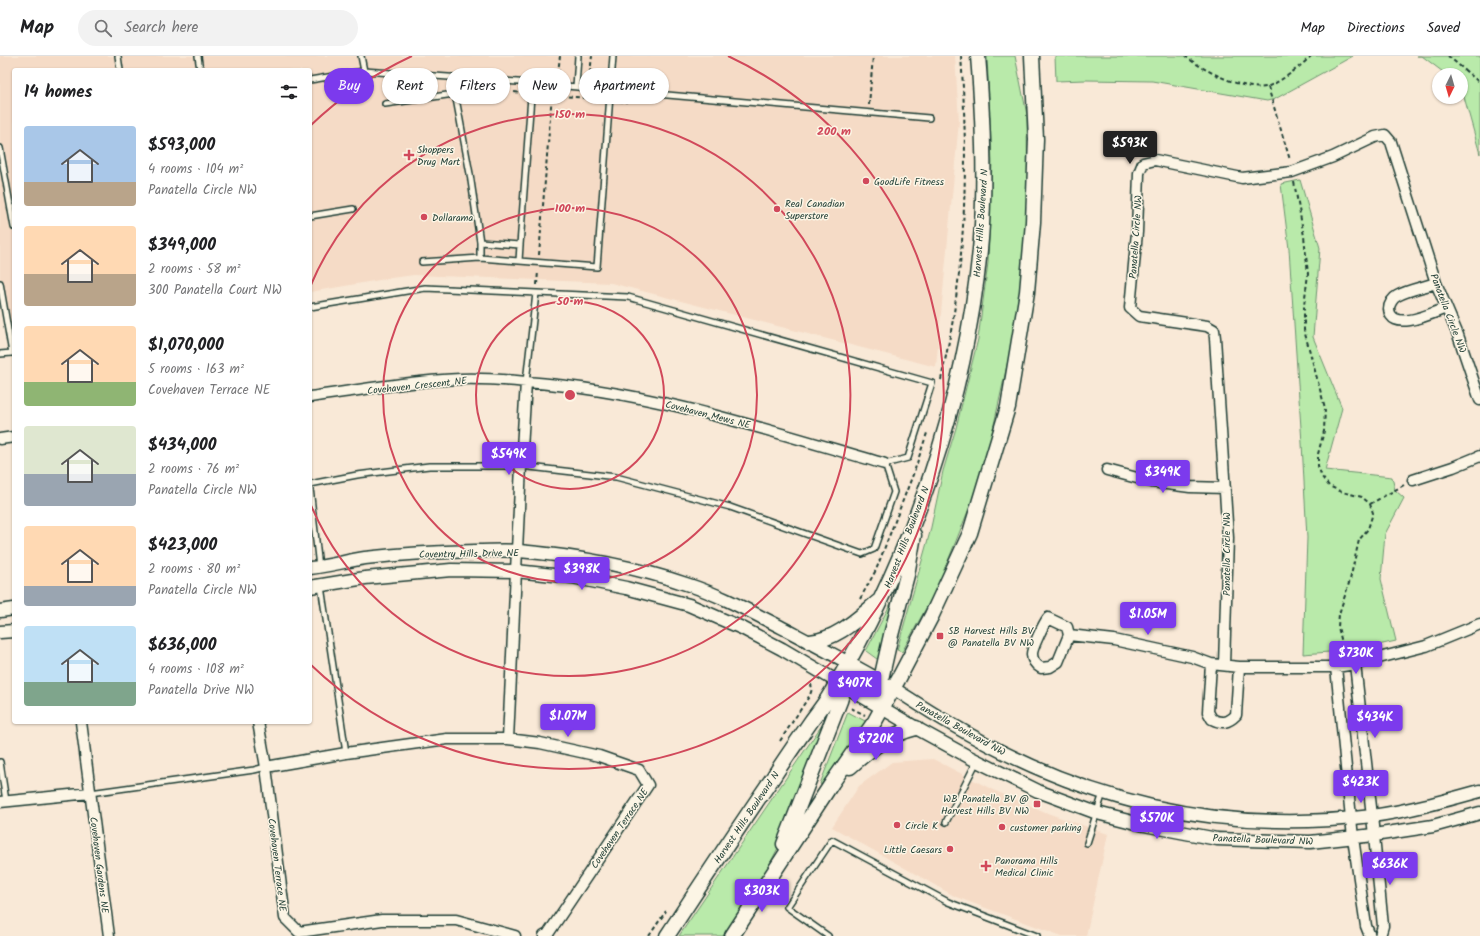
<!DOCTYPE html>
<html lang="en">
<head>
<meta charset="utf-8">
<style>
	:root { --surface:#fff; --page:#f2f2f2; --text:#202124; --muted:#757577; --line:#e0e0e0; --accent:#7c3aed }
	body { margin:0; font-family:Kalam,sans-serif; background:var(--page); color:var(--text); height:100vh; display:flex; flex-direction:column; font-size:15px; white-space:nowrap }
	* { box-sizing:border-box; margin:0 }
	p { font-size:13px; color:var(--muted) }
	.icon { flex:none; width:22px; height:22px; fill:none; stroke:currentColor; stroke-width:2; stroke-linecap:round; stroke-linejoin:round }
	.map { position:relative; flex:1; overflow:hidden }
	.panel { position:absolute; left:12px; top:12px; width:300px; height:656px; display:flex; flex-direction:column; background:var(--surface); border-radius:4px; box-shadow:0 1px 3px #0004 }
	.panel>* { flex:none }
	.guide { position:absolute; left:324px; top:12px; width:380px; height:36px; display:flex; gap:8px }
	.needle { width:26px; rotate:185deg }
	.buttons { position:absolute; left:1432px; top:12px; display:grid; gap:8px }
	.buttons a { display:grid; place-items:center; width:36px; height:36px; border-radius:50%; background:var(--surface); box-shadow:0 1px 3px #0004; font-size:20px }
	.price { position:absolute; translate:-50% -34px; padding:0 9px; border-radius:4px; background:var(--accent); color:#fff; font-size:13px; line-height:26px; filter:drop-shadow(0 1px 2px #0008) }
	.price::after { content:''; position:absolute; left:50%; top:24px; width:12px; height:9px; margin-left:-6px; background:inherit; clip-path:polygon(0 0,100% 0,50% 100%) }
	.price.selected { background:#222; color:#fff }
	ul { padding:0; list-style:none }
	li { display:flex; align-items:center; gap:12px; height:100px; padding:0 12px }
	li span { display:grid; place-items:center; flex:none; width:112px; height:80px; border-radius:4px; color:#555 }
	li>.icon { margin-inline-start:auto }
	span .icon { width:48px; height:48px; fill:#fffc; stroke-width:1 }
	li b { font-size:17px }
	h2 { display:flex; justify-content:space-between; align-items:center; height:48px; padding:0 12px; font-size:17px }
	.chip { padding:0 14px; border-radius:18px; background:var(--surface); box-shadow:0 1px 3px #0004; font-size:14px; line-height:36px }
	.chip.selected { background:var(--accent); color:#fff }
	header { display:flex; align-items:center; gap:24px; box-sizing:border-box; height:56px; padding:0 20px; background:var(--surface); border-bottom:1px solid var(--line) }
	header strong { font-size:19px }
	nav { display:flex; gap:22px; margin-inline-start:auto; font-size:14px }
	.search { width:280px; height:36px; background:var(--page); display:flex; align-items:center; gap:10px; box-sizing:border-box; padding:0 14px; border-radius:22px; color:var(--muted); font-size:15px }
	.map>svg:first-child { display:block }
	.built { fill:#f5dbc6 }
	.green { fill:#b9eaaa; stroke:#6c946f }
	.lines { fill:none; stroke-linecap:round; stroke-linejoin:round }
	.service-casing { stroke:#1f3d34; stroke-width:8 }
	.minor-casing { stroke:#1f3d34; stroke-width:13 }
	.tertiary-casing { stroke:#1f3d34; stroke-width:15 }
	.secondary-casing { stroke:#1f3d34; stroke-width:17 }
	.path { stroke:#1f3d34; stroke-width:2; stroke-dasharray:4 3; stroke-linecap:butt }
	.service { stroke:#fcf5e5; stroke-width:5 }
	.minor { stroke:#fcf5e5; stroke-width:10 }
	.tertiary { stroke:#fcf5e5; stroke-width:12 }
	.secondary { stroke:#fcf5e5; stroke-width:14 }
	.ring { fill:none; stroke:#d1495b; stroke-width:2 }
	.poi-dot { fill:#d1495b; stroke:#fcf5e5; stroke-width:1.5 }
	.labels { text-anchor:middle; stroke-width:3; stroke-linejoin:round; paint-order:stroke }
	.poi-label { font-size:10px; fill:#1f3d34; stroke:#fcf5e5; text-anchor:start }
	.street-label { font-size:10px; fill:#1f3d34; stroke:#fcf5e5 }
	.centre { fill:#d1495b; stroke:#fcf5e5; stroke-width:2 }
	.ring-label { font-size:12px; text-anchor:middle; font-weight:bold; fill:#d1495b; stroke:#fcf5e5; stroke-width:3; stroke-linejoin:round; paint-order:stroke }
</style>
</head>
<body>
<header>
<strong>Map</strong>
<div class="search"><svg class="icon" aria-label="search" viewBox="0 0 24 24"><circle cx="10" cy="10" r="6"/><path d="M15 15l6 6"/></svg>Search here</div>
<nav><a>Map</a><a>Directions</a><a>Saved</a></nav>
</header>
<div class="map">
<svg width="1480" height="880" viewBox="0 0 1480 880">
	<rect width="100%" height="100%" fill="#f9e9d7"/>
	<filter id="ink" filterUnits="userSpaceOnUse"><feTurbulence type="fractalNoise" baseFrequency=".025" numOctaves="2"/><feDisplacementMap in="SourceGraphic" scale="8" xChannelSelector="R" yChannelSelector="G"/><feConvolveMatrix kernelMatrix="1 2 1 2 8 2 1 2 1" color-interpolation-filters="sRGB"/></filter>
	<g filter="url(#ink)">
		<path class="built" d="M0 0H955L959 65 936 311 611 227 414 219 391 222 310 236V14H14V274L7 275 0 229Z
			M933 703 993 734 1050 758 1108 778 1086 880H1062L956 841 832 771 859 730 892 706Z"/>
		<path class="green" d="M987 0H1015L1027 59 1028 173 1017 264 983 418 937 532 902 596 897 594 930 476 943 415 956 372 978 283 988 207 992 106Z
			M1055 0H1353L1275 43 1267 45 1152 25 1086 24 1056 25Z
			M1417 0H1480V98L1461 30V19H1447L1422 0Z
			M1300 124 1320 192 1313 281 1342 352 1325 414 1392 421 1395 434 1404 442 1385 478 1381 523 1396 585 1356 594 1303 598 1307 482 1302 387 1289 193 1281 128Z
			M893 543 897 547 881 606 866 595Z
			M848 656 867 666 824 731 820 728Z
			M824 666 828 669 779 790 764 819 723 880H679Z"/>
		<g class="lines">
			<g class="service-casing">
				<path id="service" d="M118 0 120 14
					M198 0 200 14
					M361 0 364 15
					M452 21 470 118 480 186 520 189 532 27
					M310 24 364 15 532 27 929 62
					M576 31 578 0
					M385 48 454 38
					M0 92 14 171
					M310 160 353 153
					M480 186V202
					M519 205 597 211 613 0
					M422 206 480 202 519 205 520 189
					M0 227 12 297 0 298
					M310 251 425 232 628 241 932 327 908 402 885 408 894 436 874 493 862 498 730 451 616 421 521 410H429L357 419 310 428
					M526 326 536 237
					M310 432 319 511
					M321 530 346 697
					M0 706 6 745
					M90 737 254 714 266 711
					M946 766 977 705
					M1087 787 1103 737
					M828 880 787 851 832 784 948 846 1037 880"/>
			</g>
			<g class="minor-casing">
				<path id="minor" d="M1436 227C1424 231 1407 234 1397 240 1393 242 1389 248 1389 253 1391 277 1433 257 1446 252
					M310 341C360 334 410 325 460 323 482 322 505 324 526 326 650 335 767 374 885 408
					M0 383 14 381
					M1107 414 1152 426 1190 431 1225 432
					M1413 424 1453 411 1480 400
					M1048 562 1067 571 1069 579 1058 606 1050 611 1041 612C1036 609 1032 604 1032 598 1032 592 1044 567 1048 562Z
					M1069 579 1114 584 1192 601 1211 608 1239 611H1336L1355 608 1426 590 1480 568
					M1211 608 1208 656 1212 663C1222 668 1228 667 1236 659L1239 611
					M1355 608 1372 760 1383 870 1380 880
					M1224 609 1228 482 1215 282 1214 274 1207 270 1139 260 1130 252 1137 176 1139 117 1143 107 1155 104 1242 122 1292 116 1333 101 1375 81 1385 79 1391 86 1436 227 1458 279 1480 344
					M1336 611 1353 782 1366 870 1370 880
					M81 666 109 880
					M258 666 266 711 285 862 299 876 382 864H456L515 880
					M508 683 521 410 526 326
					M266 711 346 697 447 683H508L540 687 599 700 639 714 648 729 548 878 544 880
					M0 746 90 737"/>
			</g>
			<g class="tertiary-casing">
				<path id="tertiary" d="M310 512C328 510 346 505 365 502 401 498 439 496 476 495 490 495 505 494 519 495 576 500 634 510 689 529 720 539 749 555 779 570 817 590 856 610 893 632 912 644 931 657 951 668 1083 746 1218 779 1372 760 1408 755 1444 745 1480 735
					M310 531 365 522 451 514 516 515 572 521 626 532 689 549 742 572 782 593 916 672 969 701 1038 735 1097 757 1144 769 1217 783 1310 786 1374 779 1433 770 1480 757
					M0 555 14 553
					M0 576 14 575"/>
			</g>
			<g class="secondary-casing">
				<path id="secondary" d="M810 586C838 583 858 562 879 545
					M882 651 877 641 891 579 907 519 914 479
					M850 711C871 692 888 679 916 672
					M784 788 840 645 848 618
					M667 880C702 827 737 773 774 720 786 701 799 683 812 664 819 655 826 646 831 637 912 499 967 343 981 183 986 122 983 61 978 0
					M732 880 832 727 875 665 900 620 932 559 970 477 1008 351 1027 236 1033 166 1036 83 1032 0"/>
			</g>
			<path class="path" d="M1185 0C1201 13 1248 38 1269 30 1282 25 1301 10 1311 0
				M1448 0 1480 27
				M558 17 560 0
				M590 17 592 0
				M1268 31 1290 104
				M514 36 523 37
				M540 38 598 43
				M619 45 627 46
				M869 49 873 0
				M1294 126 1304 180 1308 218 1304 249V274L1325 352 1324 375 1318 398V410L1322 421 1329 430 1342 436 1362 441 1370 448 1373 457 1368 473 1359 484 1350 524 1339 558 1338 571 1345 599
				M539 199 552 38
				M537 229 538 215
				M941 324C946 299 952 274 955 249 967 167 967 83 961 0
				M1370 448 1404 429
				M860 543 876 514 914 416 927 377
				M851 652 865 659
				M780 685 810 639 812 633 811 628
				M649 880 666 855"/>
			<use href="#service" class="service"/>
			<use href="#minor" class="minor"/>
			<use href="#tertiary" class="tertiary"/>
			<use href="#secondary" class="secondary"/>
		</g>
	</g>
	<g class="ring">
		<circle cx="570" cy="339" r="94"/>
		<circle cx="570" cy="339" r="187"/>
		<path d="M310 231A281 281 0 1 1 310 447"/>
		<path d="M310 70A374 374 0 0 1 412 0M728 0A374 374 0 1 1 310 608"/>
	</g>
	<g class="poi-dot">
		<path d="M407 93h4v4h4v4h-4v4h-4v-4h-4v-4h4z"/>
		<circle cx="866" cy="125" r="4"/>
		<circle cx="777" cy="153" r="4"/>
		<circle cx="424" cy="161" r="4"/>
		<rect x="936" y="576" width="8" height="8" rx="2"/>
		<rect x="1033" y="744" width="8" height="8" rx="2"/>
		<circle cx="897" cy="769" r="4"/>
		<circle cx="1002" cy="771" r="4"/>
		<circle cx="950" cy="793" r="4"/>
		<path d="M984 804h4v4h4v4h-4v4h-4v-4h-4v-4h4z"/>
	</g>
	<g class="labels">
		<g class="poi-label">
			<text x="417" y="97">Shoppers<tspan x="417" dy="12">Drug Mart</tspan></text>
			<text x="874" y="129">GoodLife Fitness</text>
			<text x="785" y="151">Real Canadian<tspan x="785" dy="12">Superstore</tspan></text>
			<text x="432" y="165">Dollarama</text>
			<text x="948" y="578">SB Harvest Hills BV<tspan x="948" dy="12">@ Panatella BV NW</tspan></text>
			<text x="1029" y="746" text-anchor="end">WB Panatella BV @<tspan x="1029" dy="12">Harvest Hills BV NW</tspan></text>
			<text x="905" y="773">Circle K</text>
			<text x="1010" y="775">customer parking</text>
			<text x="942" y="797" text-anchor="end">Little Caesars</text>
			<text x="995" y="808">Panorama Hills<tspan x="995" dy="12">Medical Clinic</tspan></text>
		</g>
		<g class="street-label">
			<text transform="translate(980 167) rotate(-86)" y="4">Harvest Hills Boulevard N</text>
			<text transform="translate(1135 181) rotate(-86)" y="4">Panatella Circle NW</text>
			<text transform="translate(1449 257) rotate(69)" y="4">Panatella Circle NW</text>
			<text transform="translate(417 329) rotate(-6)" y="4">Covehaven Crescent NE</text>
			<text transform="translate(708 358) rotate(14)" y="4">Covehaven Mews NE</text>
			<text transform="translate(906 481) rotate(-69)" y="4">Harvest Hills Boulevard N</text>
			<text transform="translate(469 497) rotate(-1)" y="4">Coventry Hills Drive NE</text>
			<text transform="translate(1226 498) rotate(-90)" y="4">Panatella Circle NW</text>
			<text transform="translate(961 672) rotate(29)" y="4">Panatella Boulevard NW</text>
			<text transform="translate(746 761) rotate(-56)" y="4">Harvest Hills Boulevard N</text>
			<text transform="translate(619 772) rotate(-56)" y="4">Covehaven Terrace NE</text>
			<text transform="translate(1263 783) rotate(2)" y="4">Panatella Boulevard NW</text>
			<text transform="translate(100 809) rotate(83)" y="4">Covehaven Gardens NE</text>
			<text transform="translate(278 809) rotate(83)" y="4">Covehaven Terrace NE</text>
		</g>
	</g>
	<circle cx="570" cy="339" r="6" class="centre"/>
	<g class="ring-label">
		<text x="570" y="62">150 m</text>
		<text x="834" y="79">200 m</text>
		<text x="570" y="156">100 m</text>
		<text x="570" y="249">50 m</text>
	</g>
</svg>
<div class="buttons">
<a><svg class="needle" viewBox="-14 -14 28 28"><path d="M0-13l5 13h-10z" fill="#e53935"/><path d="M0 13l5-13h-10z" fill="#757577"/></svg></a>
</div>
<b class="price selected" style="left:1130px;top:109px">$593K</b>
<b class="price" style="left:509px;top:420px">$549K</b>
<b class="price" style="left:1163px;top:438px">$349K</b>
<b class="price" style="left:582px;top:535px">$398K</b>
<b class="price" style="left:1148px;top:580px">$1.05M</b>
<b class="price" style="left:1356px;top:619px">$730K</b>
<b class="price" style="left:855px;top:649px">$407K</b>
<b class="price" style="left:568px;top:682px">$1.07M</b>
<b class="price" style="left:1375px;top:683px">$434K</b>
<b class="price" style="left:876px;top:705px">$720K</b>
<b class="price" style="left:1361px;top:748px">$423K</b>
<b class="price" style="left:1157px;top:784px">$570K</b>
<b class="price" style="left:1390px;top:830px">$636K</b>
<b class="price" style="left:762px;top:857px">$303K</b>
<div class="guide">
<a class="chip selected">Buy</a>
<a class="chip">Rent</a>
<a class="chip">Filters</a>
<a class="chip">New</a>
<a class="chip">Apartment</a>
</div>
<section class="panel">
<h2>14 homes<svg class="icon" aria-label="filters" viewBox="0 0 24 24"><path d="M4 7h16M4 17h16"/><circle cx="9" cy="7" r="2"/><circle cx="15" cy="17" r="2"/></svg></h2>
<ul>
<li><span style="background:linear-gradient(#a9c7e8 70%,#b9a48a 0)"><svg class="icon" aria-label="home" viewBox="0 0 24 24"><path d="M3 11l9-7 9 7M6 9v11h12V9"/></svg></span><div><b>$593,000</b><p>4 rooms · 104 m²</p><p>Panatella Circle NW</p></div></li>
<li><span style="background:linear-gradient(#ffd9b3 60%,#b9a48a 0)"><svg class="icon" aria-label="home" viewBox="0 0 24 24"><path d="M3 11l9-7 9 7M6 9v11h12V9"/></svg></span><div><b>$349,000</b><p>2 rooms · 58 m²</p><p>300 Panatella Court NW</p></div></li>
<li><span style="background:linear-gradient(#ffd9b3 70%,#8fb573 0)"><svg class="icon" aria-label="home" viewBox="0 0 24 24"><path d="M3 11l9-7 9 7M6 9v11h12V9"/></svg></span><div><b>$1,070,000</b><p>5 rooms · 163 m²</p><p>Covehaven Terrace NE</p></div></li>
<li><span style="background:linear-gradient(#dfe7d0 60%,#9aa5b1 0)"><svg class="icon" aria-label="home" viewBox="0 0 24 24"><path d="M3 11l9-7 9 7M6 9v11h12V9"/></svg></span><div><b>$434,000</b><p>2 rooms · 76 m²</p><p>Panatella Circle NW</p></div></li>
<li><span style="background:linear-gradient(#ffd9b3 75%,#9aa5b1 0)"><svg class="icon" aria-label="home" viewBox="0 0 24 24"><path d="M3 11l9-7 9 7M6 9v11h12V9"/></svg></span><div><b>$423,000</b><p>2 rooms · 80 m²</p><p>Panatella Circle NW</p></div></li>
<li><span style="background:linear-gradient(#bfe0f5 70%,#7fa58c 0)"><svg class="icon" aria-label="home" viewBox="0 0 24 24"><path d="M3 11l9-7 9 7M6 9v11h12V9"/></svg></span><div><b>$636,000</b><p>4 rooms · 108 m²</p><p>Panatella Drive NW</p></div></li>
</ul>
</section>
</div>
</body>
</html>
